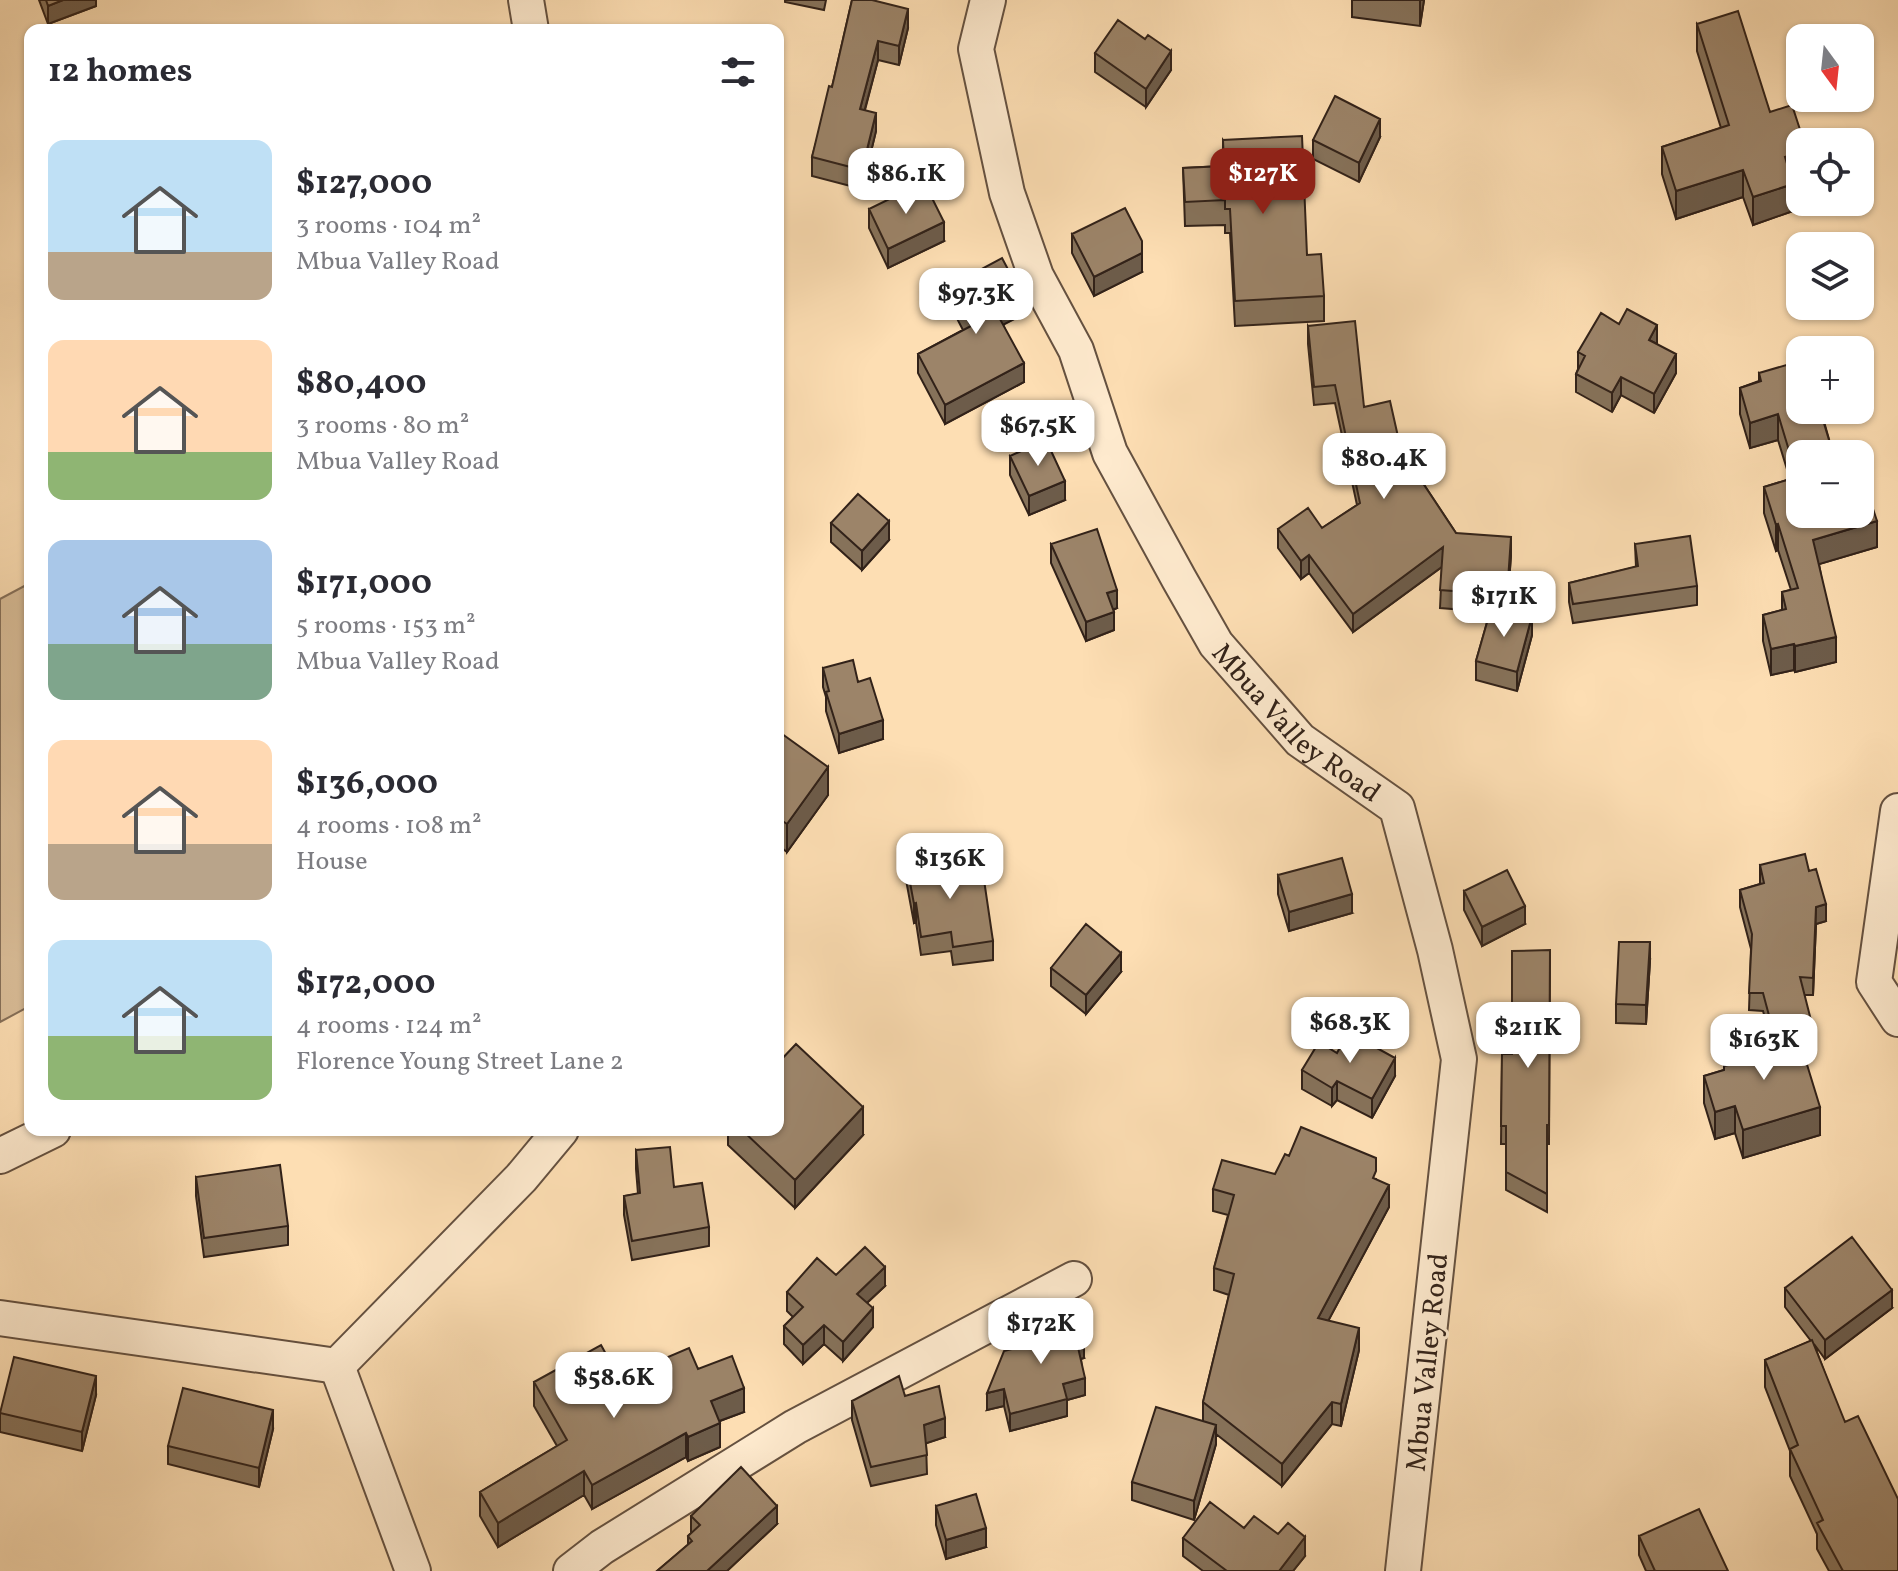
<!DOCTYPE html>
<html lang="en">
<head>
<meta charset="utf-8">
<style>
	:root { --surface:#fff; --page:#f2f2f3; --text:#2b2b33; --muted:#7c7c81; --accent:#8f2418 }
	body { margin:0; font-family:Vollkorn,serif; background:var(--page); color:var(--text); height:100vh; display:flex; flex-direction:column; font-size:30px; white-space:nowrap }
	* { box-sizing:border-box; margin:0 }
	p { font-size:26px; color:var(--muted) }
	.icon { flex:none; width:44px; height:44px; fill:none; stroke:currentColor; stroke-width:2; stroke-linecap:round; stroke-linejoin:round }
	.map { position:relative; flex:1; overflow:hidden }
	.side { position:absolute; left:24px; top:24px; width:760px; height:1112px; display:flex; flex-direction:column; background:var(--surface); border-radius:16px; box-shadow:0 2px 6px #0004 }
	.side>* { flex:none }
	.needle { width:52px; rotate:165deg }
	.fabs { position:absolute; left:1786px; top:24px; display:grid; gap:16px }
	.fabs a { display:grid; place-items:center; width:88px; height:88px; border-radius:16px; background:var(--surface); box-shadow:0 2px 6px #0004; font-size:40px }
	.price { position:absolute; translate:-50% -68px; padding:0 18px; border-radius:16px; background:#fff; color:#222; font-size:26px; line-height:52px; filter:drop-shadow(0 2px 4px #0008) }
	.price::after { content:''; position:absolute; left:50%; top:48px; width:24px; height:18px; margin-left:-12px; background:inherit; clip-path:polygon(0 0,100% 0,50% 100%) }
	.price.current { background:var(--accent); color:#fff }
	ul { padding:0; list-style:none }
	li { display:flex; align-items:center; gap:24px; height:200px; padding:0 24px }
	li span { display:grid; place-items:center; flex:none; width:224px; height:160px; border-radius:16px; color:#555 }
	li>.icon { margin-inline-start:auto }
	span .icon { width:96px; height:96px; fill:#fffc; stroke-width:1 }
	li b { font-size:34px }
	h2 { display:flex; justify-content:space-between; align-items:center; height:96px; padding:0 24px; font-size:34px }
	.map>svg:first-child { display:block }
	.green { fill:#dabe99; stroke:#867059; stroke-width:2 }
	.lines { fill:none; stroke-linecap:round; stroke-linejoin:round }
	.minor-casing { stroke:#655140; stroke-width:38 }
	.minor { stroke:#feeace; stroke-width:34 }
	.wall { fill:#86725a; stroke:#322219; stroke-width:2 }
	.shaded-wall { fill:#6d5c4a; stroke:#322219; stroke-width:2 }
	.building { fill:#9c8469; stroke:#322219; stroke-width:2 }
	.labels { text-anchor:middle; stroke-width:6; stroke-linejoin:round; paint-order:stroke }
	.street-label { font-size:28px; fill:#322219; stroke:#feeace }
</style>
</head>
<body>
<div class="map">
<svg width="1898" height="1571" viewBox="0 0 1898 1571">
	<rect width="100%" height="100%" fill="#fddeb3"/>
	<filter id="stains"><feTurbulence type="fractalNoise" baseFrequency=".0025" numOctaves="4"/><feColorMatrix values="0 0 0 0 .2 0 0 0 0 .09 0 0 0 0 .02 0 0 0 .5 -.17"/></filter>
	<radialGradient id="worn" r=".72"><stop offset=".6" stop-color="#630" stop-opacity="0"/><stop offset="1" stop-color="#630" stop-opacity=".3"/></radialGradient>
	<path class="green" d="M30 583V1006L0 1022V599Z"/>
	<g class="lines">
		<g class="minor-casing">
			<g id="minor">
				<path d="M526 0 531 30"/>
				<path id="s1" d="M988 0 976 49 1007 193 1036 276 1076 350 1110 453 1179 579 1216 644 1300 740 1397 808 1435 950 1459 1059 1403 1571"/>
				<path d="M1898 811 1874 982 1898 1019"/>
				<path d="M0 1156 53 1130"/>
				<path d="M0 1318 337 1366"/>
				<path d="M337 1366 521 1178 561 1130"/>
				<path d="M337 1366 413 1571"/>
				<path d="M571 1571 602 1547 795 1427 1074 1279"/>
			</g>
		</g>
		<use href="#minor" class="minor"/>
	</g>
	<path class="wall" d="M39 0H96V6L48 24Z
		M785 0H826L824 10 785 2Z
		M852 0 908 28 899 65 878 60 865 110 876 131 862 189 812 176V157L832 87Z
		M1352 0H1424L1420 26 1352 17Z
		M1697 24 1770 112 1800 179 1793 182V211L1753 225 1743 197 1676 219 1662 174V147L1721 128 1697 51Z
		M1145 39 1171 70 1146 107 1095 72V53Z
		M1380 137 1359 182 1313 159V140Z
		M1223 140 1307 255 1324 296V321L1235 326 1230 233H1225V225L1185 226 1183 168 1223 166Z
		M869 209 944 241 888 268 869 228Z
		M1072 234 1142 272 1094 296 1072 253Z
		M950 286 1022 315 1003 324 1024 382 945 424 918 373V354L963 330 950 305Z
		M1308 326 1364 407 1401 450 1456 533 1511 555 1507 610 1532 635 1517 691 1476 680V661L1490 612 1440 608 1442 567 1353 632 1309 573 1301 579 1278 548V529L1322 528 1357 505 1335 403 1314 405 1308 344Z
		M1657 344 1676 373 1654 413 1621 395 1612 412 1576 392V374L1578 369V352Z
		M1759 373 1829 410V417L1823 418 1832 450 1843 454H1800L1872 505 1877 547 1819 564 1836 662 1795 672 1794 670 1771 675 1763 641V615L1782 610V592L1791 590 1778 550 1776 551 1764 513V487L1790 479 1778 440 1750 448 1740 414V388L1759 381Z
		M1010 456 1065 500 1029 515 1010 475Z
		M831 523 889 540 862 570 831 542Z
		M1051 544 1117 608 1113 610 1114 630 1086 641 1051 563Z
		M1635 544 1697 586V605L1573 623 1569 602V583L1636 567Z
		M823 668 858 682 883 739 839 753 826 711V697L823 687Z
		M778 731 828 795 787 852 778 845Z
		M906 861 950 867 969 875 993 941V960L953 965 951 951 921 955 916 922 914 923 906 880Z
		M1760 865 1809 871 1826 921 1816 924 1813 995H1804L1814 1049 1803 1052 1820 1135 1743 1158 1735 1133 1715 1139 1704 1103V1076L1724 1070V1052L1771 1039 1763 1011 1749 1010 1751 949 1740 907V890L1760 884Z
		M1278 875 1352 913 1289 931 1278 894Z
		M1464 891 1525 924 1482 946 1464 910Z
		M1550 950 1549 1144H1547V1212L1506 1190V1144H1501L1502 1054H1512Z
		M1650 961 1646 1024 1616 1023V1004Z
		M1051 968 1121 972 1086 1014 1051 986Z
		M1337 1053 1395 1076 1372 1118 1337 1100 1332 1106 1302 1089V1070Z
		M728 1130H778L863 1135 795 1208 728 1145Z
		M636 1150 674 1187 709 1227V1246L632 1260 624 1215V1196L638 1194 636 1169Z
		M1275 1174 1376 1179 1389 1207 1328 1321 1359 1350 1341 1426 1332 1424 1282 1486 1216 1434V1444L1194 1520 1132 1500V1482L1203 1421V1402L1229 1295 1214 1290V1268L1228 1215 1213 1211V1189Z
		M196 1177 288 1226V1245L204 1257 196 1196Z
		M836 1275 885 1286 867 1303 873 1327 843 1361 824 1344 803 1364 784 1344V1326L793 1317 787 1311V1292Z
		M1785 1288 1892 1308 1825 1359 1814 1344 1898 1571H1829L1817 1549V1534L1790 1476V1451L1765 1387V1360L1811 1341 1785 1307Z
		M1034 1325 1084 1358 1081 1359 1085 1395 1067 1400V1416L1010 1431 1004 1406 987 1410 1034 1343Z
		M698 1369 744 1412 720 1421V1447L688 1461 686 1457 592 1509 584 1495 498 1547 480 1516V1492L557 1446 534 1406V1382L619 1378Z
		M96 1395 82 1451 0 1432V1413Z
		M905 1396 945 1437 926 1443 927 1474 871 1486 852 1420V1401Z
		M273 1429 259 1487 168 1464V1446Z
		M936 1506 986 1547 946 1559 936 1525Z
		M691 1516 777 1524 727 1571H657L688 1545V1536L691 1533Z
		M1244 1528 1305 1556 1293 1571H1203L1183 1556V1538Z
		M1639 1536 1728 1571H1646L1639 1555Z"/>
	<path class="shaded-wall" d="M63 0H96V6L48 24V6Z
		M1420 0H1424L1420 26Z
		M908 9V28L899 65V46Z
		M878 41V60L860 127V109Z
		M1171 51V70L1146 107V89Z
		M876 113V131L862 189V170Z
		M1380 119V137L1359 182V163Z
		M1800 152V179L1785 184V157Z
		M1743 170V197L1676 219V191Z
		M1793 184V211L1753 225V197Z
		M944 222V241L888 268V249Z
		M1142 253V272L1094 296V277Z
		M1022 296V315L995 329V310Z
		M1657 325V344L1649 340Z
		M1676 354V373L1654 413V394Z
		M1024 363V382L945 424V405Z
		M1621 377V395L1612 412V393Z
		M1816 410H1829V417L1816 420Z
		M1778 414V440L1750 448V423Z
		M1065 481V500L1029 515V496Z
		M889 521V540L862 570V551Z
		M1877 521V547L1813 566V540Z
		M1778 524V550L1776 551V525Z
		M1511 537V555L1507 613V595Z
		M1443 547V566L1353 632V614Z
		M1309 555V573L1301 579V561Z
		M1117 590V608L1107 612V593Z
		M1114 612V630L1086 641V622Z
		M1532 616V635L1517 691V672Z
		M1836 637V662L1795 672V646Z
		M1794 644V670L1771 675V649Z
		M883 720V739L839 753V734Z
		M828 767V795L787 852V824Z
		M1352 894V913L1289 931V912Z
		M916 903V922L914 923V904Z
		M1826 904V921L1816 924 1813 995 1816 907Z
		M1525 906V924L1482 946V927Z
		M1650 942V961L1646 1024V1005Z
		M1121 953V972L1086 1014V995Z
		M1814 1032V1049L1777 1060V1042Z
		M1395 1058V1076L1372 1118V1099Z
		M1337 1081V1100L1332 1106V1088Z
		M1735 1106V1133L1715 1139V1112Z
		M863 1107V1135L795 1208V1180Z
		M1820 1107V1135L1743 1158V1130Z
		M1389 1185V1207L1318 1340V1318Z
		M885 1267V1286L857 1312V1294Z
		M1892 1290V1308L1825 1359V1340Z
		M873 1308V1327L843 1361V1342Z
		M824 1325V1344L803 1364V1345Z
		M1359 1328V1350L1341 1426V1404Z
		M1084 1341V1358L1077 1360V1343Z
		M96 1376V1395L82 1451V1432Z
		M1085 1378V1395L1067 1400V1416L1010 1431V1414L1063 1384Z
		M744 1388V1412L711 1424V1401Z
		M1004 1389V1406L987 1410V1393Z
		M1332 1402V1424L1282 1486V1464Z
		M273 1410V1429L259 1487V1468Z
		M945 1418V1437L924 1444V1425Z
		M720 1423V1447L688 1461V1437Z
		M1216 1425V1444L1194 1520V1501Z
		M686 1433V1457L592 1509V1485Z
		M584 1471V1495L498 1547V1523Z
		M777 1506V1524L727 1571H707Z
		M986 1528V1547L946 1559V1540Z
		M1305 1537V1556L1293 1571H1279Z"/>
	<path class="building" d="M46 0H63L48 6Z
		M852 0H872L908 9 899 46 878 41 860 109 876 113 862 170 812 157 829 86 832 87Z
		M1738 11 1770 112 1792 105 1804 142H1800V152L1785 157 1793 184 1753 197 1743 170 1676 191 1662 147 1729 125 1697 24Z
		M1118 20 1145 39 1148 35 1171 51 1146 89 1095 53Z
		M1335 96 1380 119 1359 163 1313 140Z
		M1302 136 1307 255 1321 254 1324 296 1235 301 1230 209H1225V200L1185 202 1183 168 1224 166 1223 140Z
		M924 182 944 222 888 249 869 209Z
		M1125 208 1142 241V253L1094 277 1072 234Z
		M1002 258 1022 296 995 310 1024 363 945 405 918 354 971 326 950 286Z
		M1627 309 1657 325 1649 340 1676 354 1654 394 1621 377 1612 393 1576 374 1585 356 1578 352 1601 313 1619 324Z
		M1355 321 1364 407 1390 401 1401 450 1456 533 1511 537 1507 595 1440 590 1443 547 1353 614 1309 555 1301 561 1278 529 1308 508 1322 528 1360 503 1335 385 1314 387 1308 326Z
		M1800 361V410H1820L1832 450 1841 447 1843 454H1800V514H1860L1861 458 1872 495 1869 497 1877 521 1813 540 1836 637 1795 646 1794 644 1771 649 1763 615 1786 609 1782 592 1798 588 1778 524 1776 525 1764 487 1797 477 1778 414 1750 423 1740 388 1761 381 1759 373Z
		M1046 440 1065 481 1029 496 1010 456Z
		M858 494 889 521 862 551 831 523Z
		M1097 529 1117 590 1107 593 1114 612 1086 622 1051 544Z
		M1690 536 1697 586 1573 604 1569 583 1638 566 1635 544Z
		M1492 605 1532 616 1517 672 1476 661Z
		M853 660 858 682 870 678 883 720 839 734 826 692 829 691 823 668Z
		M778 731 828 767 787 824 778 818Z
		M948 854 950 867 968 865 969 875 983 873 993 941 953 947 951 932 921 937 916 903 914 904 906 861Z
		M1805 854 1809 871 1816 869 1826 904 1816 907 1813 978 1800 977 1814 1032 1798 1036 1797 1032 1775 1038 1763 993H1749L1752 934 1740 890 1764 883 1760 865Z
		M1342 858 1352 894 1289 912 1278 875Z
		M1507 870 1525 906 1482 927 1464 891Z
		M1086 924 1121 953 1086 995 1051 968Z
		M1619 942H1650L1646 1005 1616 1004Z
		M1550 950 1549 1125H1547V1194L1506 1172V1126H1501L1502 1054H1512V951Z
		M1348 1032 1395 1058 1372 1099 1337 1081 1332 1088 1302 1070 1319 1042 1337 1053Z
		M1797 1032 1820 1107 1743 1130 1735 1106 1715 1112 1704 1076 1724 1070V1066L1728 1065 1724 1052Z
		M796 1044 863 1107 795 1180 742 1130H778V1063Z
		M1301 1127 1376 1158V1171L1373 1178 1389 1185 1318 1318 1359 1328 1341 1404 1332 1402 1282 1464 1203 1402 1234 1274 1214 1268 1234 1195 1213 1189 1222 1160 1275 1174 1285 1154 1289 1156Z
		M670 1147 674 1187 702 1183 709 1227 632 1241 624 1196 640 1193 636 1150Z
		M280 1165 288 1226 204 1238 196 1177Z
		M1852 1237 1892 1290 1825 1340 1785 1288Z
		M865 1247 885 1267 857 1294 873 1308 843 1342 824 1325 803 1345 784 1326 803 1307 787 1292 817 1258 836 1275Z
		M1077 1313 1084 1341 1077 1343 1085 1378 1063 1384 1067 1399 1010 1414 1004 1389 987 1393 1004 1351 1039 1342 1034 1325Z
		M1812 1340 1845 1422 1858 1416 1898 1499V1571H1843L1817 1523 1823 1520 1790 1449 1798 1445 1765 1360Z
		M601 1345 619 1378 689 1348 698 1369 732 1356 744 1388 711 1401 720 1423 688 1437 686 1433 592 1485 584 1471 498 1523 480 1492 567 1440 534 1382Z
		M14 1357 96 1376 82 1432 0 1413Z
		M899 1376 905 1396 939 1386 945 1418 924 1425 927 1455 871 1467 852 1401Z
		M183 1388 273 1410 259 1468 168 1446Z
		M1156 1407 1216 1425 1194 1501 1132 1482Z
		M741 1467 777 1506 707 1571H657L692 1541 688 1536 700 1525 691 1516Z
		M976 1494 986 1528 946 1540 936 1506Z
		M1210 1502 1244 1528 1254 1516 1278 1534 1288 1523 1305 1537 1279 1571H1227L1183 1538Z
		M1699 1509 1728 1571H1655L1639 1536Z"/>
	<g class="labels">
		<g class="street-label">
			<text dy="10" stroke="none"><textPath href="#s1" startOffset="810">Mbua Valley Road</textPath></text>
			<text transform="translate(1426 1362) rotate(-84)" y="10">Mbua Valley Road</text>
		</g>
	</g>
	<rect width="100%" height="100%" filter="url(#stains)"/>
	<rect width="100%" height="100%" fill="url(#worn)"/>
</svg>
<div class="fabs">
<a><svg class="needle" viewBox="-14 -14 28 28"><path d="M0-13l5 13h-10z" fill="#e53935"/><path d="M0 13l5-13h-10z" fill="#7c7c81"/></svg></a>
<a><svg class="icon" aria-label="locate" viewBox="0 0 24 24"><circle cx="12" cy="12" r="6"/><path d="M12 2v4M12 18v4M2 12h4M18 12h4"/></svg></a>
<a><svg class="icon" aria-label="layers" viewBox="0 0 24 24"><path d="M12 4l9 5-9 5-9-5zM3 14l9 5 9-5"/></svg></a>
<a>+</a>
<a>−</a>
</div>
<b class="price" style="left:906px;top:216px">$86.1K</b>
<b class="price current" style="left:1263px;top:216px">$127K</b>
<b class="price" style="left:976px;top:336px">$97.3K</b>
<b class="price" style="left:1038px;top:468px">$67.5K</b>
<b class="price" style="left:1384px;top:501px">$80.4K</b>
<b class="price" style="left:1504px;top:639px">$171K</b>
<b class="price" style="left:950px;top:901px">$136K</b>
<b class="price" style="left:1350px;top:1065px">$68.3K</b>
<b class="price" style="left:1528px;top:1070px">$211K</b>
<b class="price" style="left:1764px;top:1082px">$163K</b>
<b class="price" style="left:1041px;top:1366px">$172K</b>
<b class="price" style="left:614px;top:1420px">$58.6K</b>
<section class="side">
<h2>12 homes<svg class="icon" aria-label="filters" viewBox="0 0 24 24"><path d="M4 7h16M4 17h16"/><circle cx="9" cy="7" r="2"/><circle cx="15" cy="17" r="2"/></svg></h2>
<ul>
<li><span style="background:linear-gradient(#bfe0f5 70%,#b9a48a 0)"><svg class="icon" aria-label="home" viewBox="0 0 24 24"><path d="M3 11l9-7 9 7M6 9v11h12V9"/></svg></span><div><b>$127,000</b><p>3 rooms · 104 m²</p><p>Mbua Valley Road</p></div></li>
<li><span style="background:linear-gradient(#ffd9b3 70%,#8fb573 0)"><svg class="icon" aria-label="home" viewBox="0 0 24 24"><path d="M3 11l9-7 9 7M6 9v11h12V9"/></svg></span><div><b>$80,400</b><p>3 rooms · 80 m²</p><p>Mbua Valley Road</p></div></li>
<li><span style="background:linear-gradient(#a9c7e8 65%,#7fa58c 0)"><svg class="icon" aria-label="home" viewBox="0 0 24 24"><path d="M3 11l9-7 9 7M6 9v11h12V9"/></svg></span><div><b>$171,000</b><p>5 rooms · 153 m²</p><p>Mbua Valley Road</p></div></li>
<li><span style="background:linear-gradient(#ffd9b3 65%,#b9a48a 0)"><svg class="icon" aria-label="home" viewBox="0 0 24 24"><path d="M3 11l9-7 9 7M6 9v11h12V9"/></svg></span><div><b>$136,000</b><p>4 rooms · 108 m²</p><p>House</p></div></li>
<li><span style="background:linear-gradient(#bfe0f5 60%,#8fb573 0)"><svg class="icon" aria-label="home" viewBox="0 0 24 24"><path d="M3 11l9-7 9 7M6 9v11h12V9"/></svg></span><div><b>$172,000</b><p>4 rooms · 124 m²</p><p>Florence Young Street Lane 2</p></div></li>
</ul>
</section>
</div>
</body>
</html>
